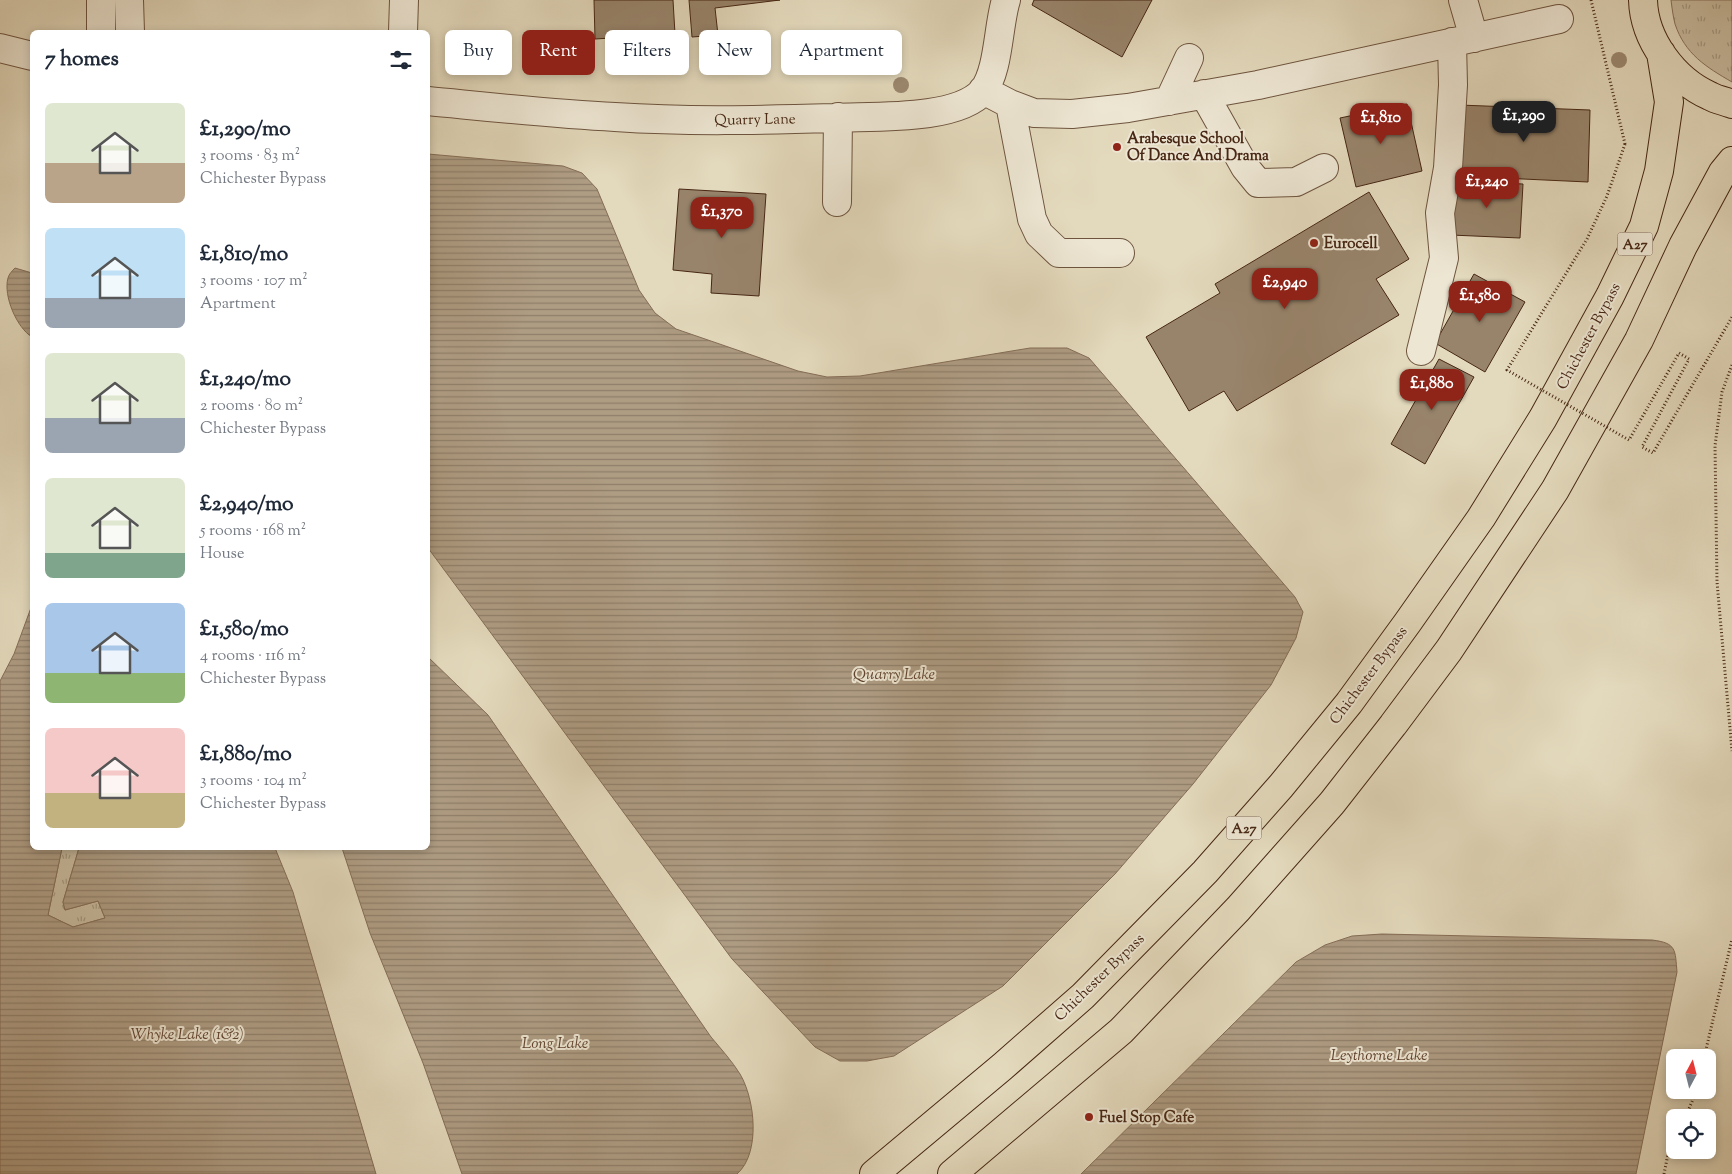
<!DOCTYPE html>
<html lang="en">
<head>
<meta charset="utf-8">
<style>
	:root { --surface:#fff; --page:#f2f2f3; --text:#1f2937; --muted:#747a83; --accent:#8f2418 }
	body { margin:0; font-family:"Sorts Mill Goudy",serif; background:var(--page); color:var(--text); height:100vh; display:flex; flex-direction:column; font-size:19px; white-space:nowrap }
	* { box-sizing:border-box; margin:0 }
	p { font-size:16px; color:var(--muted) }
	.icon { flex:none; width:28px; height:28px; fill:none; stroke:currentColor; stroke-width:2; stroke-linecap:round; stroke-linejoin:round }
	.map { position:relative; flex:1; overflow:hidden }
	.details { position:absolute; left:30px; top:30px; width:400px; height:820px; display:flex; flex-direction:column; background:var(--surface); border-radius:8px; box-shadow:0 2px 8px #0003 }
	.details>* { flex:none }
	.banner { position:absolute; left:445px; top:30px; width:475px; height:45px; display:flex; gap:10px }
	.needle { width:32px; rotate:7deg }
	.tools { position:absolute; left:1666px; top:1049px; display:grid; gap:10px }
	.tools a { display:grid; place-items:center; width:50px; height:50px; border-radius:8px; background:var(--surface); box-shadow:0 2px 8px #0003; font-size:25px }
	.price { position:absolute; translate:-50% -42px; padding:0 11px; border-radius:10px; background:var(--accent); color:#fff; font-size:16px; line-height:32px; filter:drop-shadow(0 1px 2px #0008) }
	.price::after { content:''; position:absolute; left:50%; top:30px; width:15px; height:11px; margin-left:-8px; background:inherit; clip-path:polygon(0 0,100% 0,50% 100%) }
	.price.current { background:#222; color:#fff }
	ul { padding:0; list-style:none }
	li { display:flex; align-items:center; gap:15px; height:125px; padding:0 15px }
	li span { display:grid; place-items:center; flex:none; width:140px; height:100px; border-radius:8px; color:#555 }
	li>.icon { margin-inline-start:auto }
	span .icon { width:60px; height:60px; fill:#fffc; stroke-width:1 }
	li b { font-size:21px }
	h2 { display:flex; justify-content:space-between; align-items:center; height:60px; padding:0 15px; font-size:21px }
	.chip { padding:0 18px; border-radius:8px; background:var(--surface); box-shadow:0 2px 8px #0003; font-size:18px; line-height:45px }
	.chip.current { background:var(--accent); color:#fff }
	.map>svg:first-child { display:block }
	.grass { fill:url(#grass-tufts); stroke:#88715a }
	.water { fill:url(#water-rules); stroke:#856d57 }
	.building { fill:#98846b; stroke:#472714 }
	.lines { fill:none; stroke-linecap:round; stroke-linejoin:round }
	.minor-casing { stroke:#6e543e; stroke-width:30 }
	.highway-casing { stroke:#472714; stroke-width:30 }
	.path { stroke:#472714; stroke-width:3; stroke-dasharray:1 2.5; stroke-linecap:butt }
	.minor { stroke:#ede6d3; stroke-width:28 }
	.highway { stroke:#e3d9bc; stroke-width:28 }
	.path-bridge { stroke:#472714; stroke-width:3; stroke-dasharray:1 2.5; stroke-linecap:butt }
	.tree { fill:#9c886f }
	.poi-dot { fill:#8f2418; stroke:#ede6d3; stroke-width:2 }
	.labels { text-anchor:middle; stroke-width:4; stroke-linejoin:round; paint-order:stroke }
	.shield { fill:#ede6d3; stroke:#79604d; stroke-width:1 }
	.shield-label { font-size:14px; font-weight:bold; fill:#472714 }
	.street-label { font-size:15px; fill:#472714; stroke:#ede6d3 }
	.poi-label { font-size:15px; font-weight:bold; fill:#472714; stroke:#ede6d3; text-anchor:start }
	.water-label { font-size:16px; font-style:italic; fill:#614430; stroke:#ede6d3 }
</style>
</head>
<body>
<div class="map">
<svg width="1732" height="1174" viewBox="0 0 1732 1174">
	<defs>
		<pattern id="grass-tufts" width="24" height="20" patternUnits="userSpaceOnUse" patternTransform="scale(1.25)"><rect width="24" height="20" fill="#c8bb9f"/><path d="M3 7l-1-3M5 7V3M7 7l1-3M15 17l-1-3M17 17v-4M19 17l1-3" fill="none" stroke="#a49880"/></pattern>
		<pattern id="water-rules" width="6" height="5" patternUnits="userSpaceOnUse" patternTransform="scale(1.25)"><rect width="6" height="5" fill="#ae9c83"/><path d="M0 2.5h6" fill="none" stroke="#8f7f6a"/></pattern>
	</defs>
	<rect width="100%" height="100%" fill="#e3d9bc"/>
	<filter id="stains"><feTurbulence type="fractalNoise" baseFrequency=".004" numOctaves="4"/><feColorMatrix values="0 0 0 0 .2 0 0 0 0 .09 0 0 0 0 .02 0 0 0 .5 -.17"/></filter>
	<radialGradient id="worn" r=".72"><stop offset=".6" stop-color="#630" stop-opacity="0"/><stop offset="1" stop-color="#630" stop-opacity=".3"/></radialGradient>
	<path class="grass" d="M1671 0H1732V82C1706 67 1685 54 1675 24 1673 16 1672 8 1671 0Z
		M62 848H79L63 902 65 910 98 901 105 918 73 927 48 915Z"/>
	<path class="water" d="M428 154 563 166 582 173 597 189 639 290 655 313 676 329 798 371 827 377 860 376 1030 348H1067L1089 358 1295 597 1303 612 1296 638 1271 685 1193 784 1115 874 1003 986 894 1056 867 1061H840L815 1047 732 959 428 548Z
		M15 268 32 273V337C17 328 3 296 8 278 9 274 12 271 15 268Z
		M32 605V848H62L48 915 73 927 105 918 98 901 65 910 63 902 79 848H275L293 892 376 1174H0V681L14 654Z
		M428 657 488 715 711 1037C721 1049 732 1061 740 1074 755 1099 761 1153 737 1174H462L423 1063 370 933 342 848H428Z
		M1382 934 1652 940C1677 943 1675 950 1677 972L1636 1174H1081L1296 962 1325 945 1352 936Z"/>
	<path class="building" d="M594 0H673L675 34 595 39Z
		M689 0H780L715 8 718 35 692 37Z
		M1034 0H1152L1122 57 1032 5Z
		M1407 104 1422 171 1356 187 1340 118Z
		M1459 105 1590 110 1588 182 1458 176Z
		M1452 181 1523 184 1520 238 1451 235Z
		M679 189 766 194 759 296 711 293 712 274 673 270Z
		M1369 192 1409 259 1376 279 1399 315 1237 411 1224 391 1189 411 1146 337 1220 293 1215 284Z
		M1474 274 1525 302 1485 372 1435 343Z
		M1439 359 1474 377 1425 464 1391 444Z"/>
	<g class="lines">
		<g class="minor-casing">
			<path id="minor" d="M101 0V32
				M129 0 130 32
				M1463 0 1474 38
				M403 32 404 0
				M0 48 32 56
				M983 90 1010 104 1034 113 1072 114 1128 108 1258 85 1559 19
				M1204 94 1245 167 1258 183 1296 182 1324 168
				M428 101C490 107 553 114 615 117 688 122 761 120 834 118 872 116 957 121 983 91 999 71 998 25 1006 0
				M1169 101 1189 58
				M1010 104 1032 219 1039 234 1059 253H1120
				M837 202 838 117
				M1421 351 1444 258 1440 213 1448 168 1453 85 1452 42"/>
		</g>
		<g class="highway-casing">
			<path id="highway" d="M1643 0C1644 40 1674 80 1710 96 1717 100 1725 101 1732 104
				M874 1174 1002 1067 1083 996 1205 872 1281 786 1349 703 1408 622 1481 518 1543 418 1610 296 1644 226 1659 171 1669 102 1661 53
				M952 1174 1121 1031 1238 909 1332 803 1393 725 1449 650 1555 490 1639 340 1683 246 1723 172 1732 161"/>
		</g>
		<path class="path" d="M1591 0 1625 144
			M1732 365 1722 392 1715 446 1717 582 1732 751
			M1704 1058 1732 939
			M1685 1118 1697 1090
			M1664 1174 1668 1154 1675 1138"/>
		<use href="#minor" class="minor"/>
		<use href="#highway" class="highway"/>
		<path class="path-bridge" d="M1625 144 1607 196 1587 239 1507 370 1629 440 1679 353 1689 359 1642 447 1653 453 1732 317"/>
	</g>
	<g class="tree">
		<circle cx="1619" cy="60" r="8"/>
		<circle cx="901" cy="85" r="8"/>
	</g>
	<g class="poi-dot">
		<circle cx="1117" cy="147" r="5"/>
		<circle cx="1314" cy="243" r="5"/>
		<circle cx="1089" cy="1117" r="5"/>
	</g>
	<g class="labels">
		<g class="shield">
			<rect x="1617.5" y="232.5" width="35" height="23" rx="4"/>
			<rect x="1226.5" y="816.5" width="35" height="23" rx="4"/>
		</g>
		<g class="shield-label">
			<text x="1635" y="249">A27</text>
			<text x="1244" y="833">A27</text>
		</g>
		<g class="street-label">
			<text transform="translate(755 119) rotate(-1)" y="5">Quarry Lane</text>
			<text transform="translate(1588 336) rotate(-62)" y="5">Chichester Bypass</text>
			<text transform="translate(1368 675) rotate(-53)" y="5">Chichester Bypass</text>
			<text transform="translate(1099 977) rotate(-44)" y="5">Chichester Bypass</text>
		</g>
		<g class="poi-label">
			<text x="1127" y="143">Arabesque School<tspan x="1127" dy="17">Of Dance And Drama</tspan></text>
			<text x="1324" y="248">Eurocell</text>
			<text x="1099" y="1122">Fuel Stop Cafe</text>
		</g>
		<g class="water-label">
			<text x="894" y="679">Quarry Lake</text>
			<text x="187" y="1039">Whyke Lake (1&amp;2)</text>
			<text x="555" y="1048">Long Lake</text>
			<text x="1379" y="1060">Leythorne Lake</text>
		</g>
	</g>
	<rect width="100%" height="100%" filter="url(#stains)"/>
	<rect width="100%" height="100%" fill="url(#worn)"/>
</svg>
<div class="tools">
<a><svg class="needle" viewBox="-14 -14 28 28"><path d="M0-13l5 13h-10z" fill="#e53935"/><path d="M0 13l5-13h-10z" fill="#747a83"/></svg></a>
<a><svg class="icon" aria-label="locate" viewBox="0 0 24 24"><circle cx="12" cy="12" r="6"/><path d="M12 2v4M12 18v4M2 12h4M18 12h4"/></svg></a>
</div>
<b class="price current" style="left:1524px;top:143px">£1,290</b>
<b class="price" style="left:1381px;top:145px">£1,810</b>
<b class="price" style="left:1487px;top:209px">£1,240</b>
<b class="price" style="left:722px;top:239px">£1,370</b>
<b class="price" style="left:1285px;top:310px">£2,940</b>
<b class="price" style="left:1480px;top:323px">£1,580</b>
<b class="price" style="left:1432px;top:411px">£1,880</b>
<div class="banner">
<a class="chip">Buy</a>
<a class="chip current">Rent</a>
<a class="chip">Filters</a>
<a class="chip">New</a>
<a class="chip">Apartment</a>
</div>
<section class="details">
<h2>7 homes<svg class="icon" aria-label="filters" viewBox="0 0 24 24"><path d="M4 7h16M4 17h16"/><circle cx="9" cy="7" r="2"/><circle cx="15" cy="17" r="2"/></svg></h2>
<ul>
<li><span style="background:linear-gradient(#dfe7d0 60%,#b9a48a 0)"><svg class="icon" aria-label="home" viewBox="0 0 24 24"><path d="M3 11l9-7 9 7M6 9v11h12V9"/></svg></span><div><b>£1,290/mo</b><p>3 rooms · 83 m²</p><p>Chichester Bypass</p></div></li>
<li><span style="background:linear-gradient(#bfe0f5 70%,#9aa5b1 0)"><svg class="icon" aria-label="home" viewBox="0 0 24 24"><path d="M3 11l9-7 9 7M6 9v11h12V9"/></svg></span><div><b>£1,810/mo</b><p>3 rooms · 107 m²</p><p>Apartment</p></div></li>
<li><span style="background:linear-gradient(#dfe7d0 65%,#9aa5b1 0)"><svg class="icon" aria-label="home" viewBox="0 0 24 24"><path d="M3 11l9-7 9 7M6 9v11h12V9"/></svg></span><div><b>£1,240/mo</b><p>2 rooms · 80 m²</p><p>Chichester Bypass</p></div></li>
<li><span style="background:linear-gradient(#dfe7d0 75%,#7fa58c 0)"><svg class="icon" aria-label="home" viewBox="0 0 24 24"><path d="M3 11l9-7 9 7M6 9v11h12V9"/></svg></span><div><b>£2,940/mo</b><p>5 rooms · 168 m²</p><p>House</p></div></li>
<li><span style="background:linear-gradient(#a9c7e8 70%,#8fb573 0)"><svg class="icon" aria-label="home" viewBox="0 0 24 24"><path d="M3 11l9-7 9 7M6 9v11h12V9"/></svg></span><div><b>£1,580/mo</b><p>4 rooms · 116 m²</p><p>Chichester Bypass</p></div></li>
<li><span style="background:linear-gradient(#f6c9c9 65%,#c2b280 0)"><svg class="icon" aria-label="home" viewBox="0 0 24 24"><path d="M3 11l9-7 9 7M6 9v11h12V9"/></svg></span><div><b>£1,880/mo</b><p>3 rooms · 104 m²</p><p>Chichester Bypass</p></div></li>
</ul>
</section>
</div>
</body>
</html>
